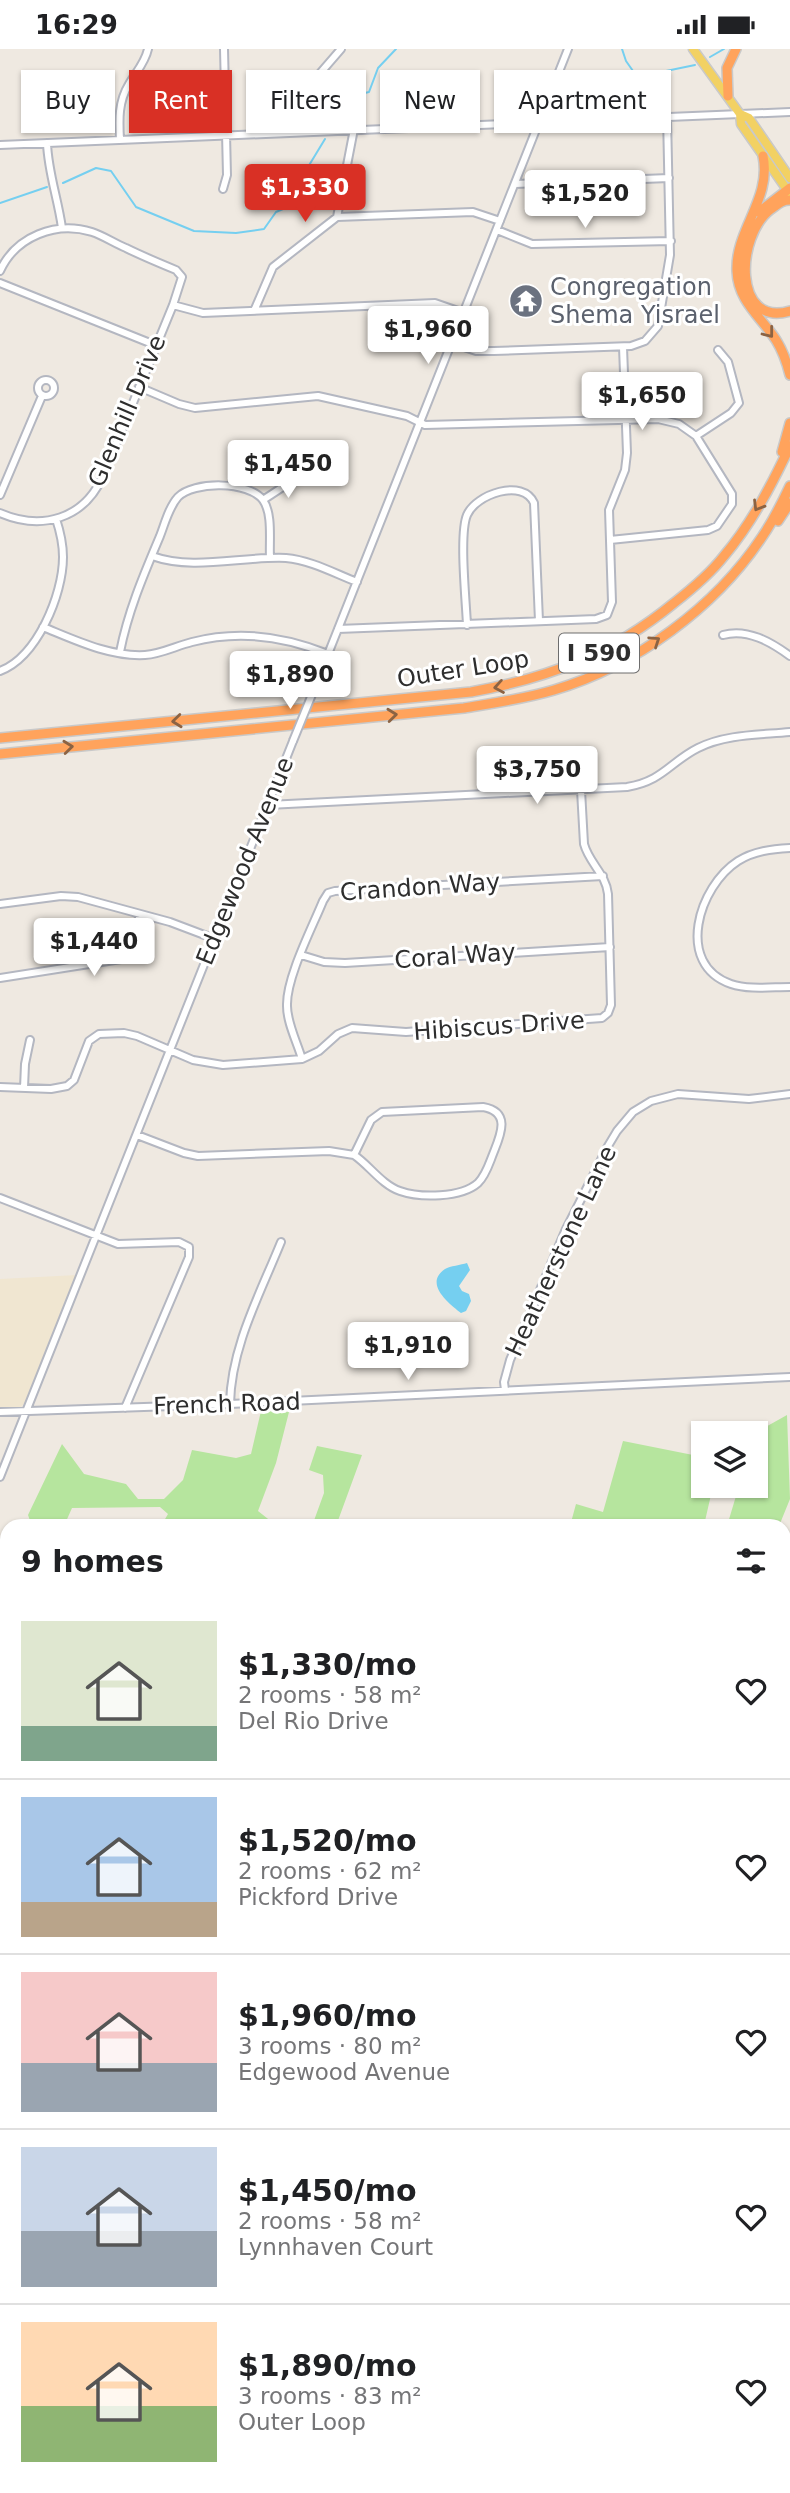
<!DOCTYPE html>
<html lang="en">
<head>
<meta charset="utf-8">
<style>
	:root { --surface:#fff; --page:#f2f2f2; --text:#202124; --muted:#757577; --line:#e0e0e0; --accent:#d93025 }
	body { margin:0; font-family:"DejaVu Sans",sans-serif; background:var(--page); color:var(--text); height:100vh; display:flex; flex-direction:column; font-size:26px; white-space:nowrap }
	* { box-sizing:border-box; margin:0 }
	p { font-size:23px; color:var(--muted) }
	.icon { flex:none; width:38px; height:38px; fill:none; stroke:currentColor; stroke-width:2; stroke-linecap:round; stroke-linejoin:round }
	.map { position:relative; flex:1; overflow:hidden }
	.drawer { position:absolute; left:0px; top:1470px; width:791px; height:975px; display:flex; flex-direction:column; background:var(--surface); border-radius:21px 21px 0 0; box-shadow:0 2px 5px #0004 }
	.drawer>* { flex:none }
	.guide { position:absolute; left:21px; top:21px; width:749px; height:63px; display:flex; gap:14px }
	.controls { position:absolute; left:691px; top:1372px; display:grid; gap:14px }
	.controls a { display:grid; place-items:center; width:77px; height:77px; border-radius:0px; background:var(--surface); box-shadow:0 2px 5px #0004; font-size:35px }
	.price { position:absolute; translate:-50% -60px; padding:0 16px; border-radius:7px; background:#fff; color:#222; font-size:23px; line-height:46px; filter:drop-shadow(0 2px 4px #0008) }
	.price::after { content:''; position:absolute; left:50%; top:42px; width:21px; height:16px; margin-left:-10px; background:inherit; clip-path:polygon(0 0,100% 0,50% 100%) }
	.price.selected { background:var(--accent); color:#fff }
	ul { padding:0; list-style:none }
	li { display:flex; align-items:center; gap:21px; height:175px; padding:0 21px }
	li+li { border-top:2px solid var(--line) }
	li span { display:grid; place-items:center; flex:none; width:196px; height:140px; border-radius:0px; color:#555 }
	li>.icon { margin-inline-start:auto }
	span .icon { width:84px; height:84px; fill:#fffc; stroke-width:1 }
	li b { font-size:30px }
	h2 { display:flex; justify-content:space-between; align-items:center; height:84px; padding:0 21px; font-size:30px }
	.tag { padding:0 24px; border-radius:0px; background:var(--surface); box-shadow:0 2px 5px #0004; font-size:24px; line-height:63px }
	.tag.selected { background:var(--accent); color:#fff }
	.status { display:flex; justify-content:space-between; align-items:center; height:49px; padding:0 35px; background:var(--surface); direction:ltr }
	.status svg { height:19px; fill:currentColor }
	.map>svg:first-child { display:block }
	.education { fill:#f0e6d1 }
	.green { fill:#b6e59e }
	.water { fill:#75cff0 }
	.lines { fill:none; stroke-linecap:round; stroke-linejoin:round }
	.stream { stroke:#75cff0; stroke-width:2 }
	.minor-casing { stroke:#b4b7c1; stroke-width:10 }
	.major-casing { stroke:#c9c9c9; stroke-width:11 }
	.highway-casing { stroke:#c9c9c9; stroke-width:12 }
	.minor { stroke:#fff; stroke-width:6 }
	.major { stroke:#f2d163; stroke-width:8 }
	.highway { stroke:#ffa35c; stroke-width:9 }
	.rail { stroke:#a3a6b8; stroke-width:2 }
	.minor-bridge-casing { stroke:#b4b7c1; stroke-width:10; stroke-linecap:butt }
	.minor-bridge { stroke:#fff; stroke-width:6 }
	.oneway { stroke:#8c6343 }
	.labels { text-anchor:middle; stroke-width:6; stroke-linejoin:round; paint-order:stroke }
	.shield { fill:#fff; stroke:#6d6d6d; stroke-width:2 }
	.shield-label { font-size:23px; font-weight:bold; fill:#2e2e2e }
	.worship-label { font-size:24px; fill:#5b616d; stroke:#fff; text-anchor:start }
	.street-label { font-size:24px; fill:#2e2e2e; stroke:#fff }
</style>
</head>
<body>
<div class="status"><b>16:29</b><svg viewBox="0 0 49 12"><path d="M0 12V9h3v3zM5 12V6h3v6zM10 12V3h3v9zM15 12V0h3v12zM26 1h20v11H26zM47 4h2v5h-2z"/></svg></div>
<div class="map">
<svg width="790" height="2444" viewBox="0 0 790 2444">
	<rect width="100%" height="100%" fill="#efe9e1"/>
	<path class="education" d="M77 1226 26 1353 20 1359 0 1360V1230Z"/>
	<path class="green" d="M261 1362 289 1363 276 1414 258 1462 277 1477H161L168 1465 160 1458 72 1459 64 1477H32L28 1466 62 1395 84 1425 126 1435 138 1450H164L183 1431 192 1401 236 1409 251 1405Z
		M787 1366 790 1450 779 1477H727L739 1437H756L755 1384Z
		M623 1392 703 1408 704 1437H713L705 1472 719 1477H570L576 1455 603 1463Z
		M317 1397 362 1406 336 1477H312L324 1444 323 1426 309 1421Z
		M784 1525 790 1529V1655L784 1652Z
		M784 1888 790 1890V1942L784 1955Z
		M7 2167V2251H0V2182Z
		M0 2272H7V2438H203L202 2444H0Z
		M398 2438H692V2444H395Z"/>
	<path class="water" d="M467 1214 470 1221 459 1237 462 1242 469 1245 471 1252 466 1262 461 1264C450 1255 423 1235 445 1220 450 1217 461 1216 467 1214Z"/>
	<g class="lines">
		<path class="stream" d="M622 0 626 12 633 22H666L695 16
			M710 8 724 0
			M330 73 331 68 342 61 348 48 369 43 378 19 396 0
			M63 134 96 119 111 122 136 158 194 182 236 184 264 180 276 163 290 157 305 137 308 118 325 90
			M0 154 47 138
			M784 2122 790 2100
			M686 2444 690 2443 696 2438"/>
		<g class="minor-casing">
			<path id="minor" d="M279 83 284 66 341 0
				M120 91C119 71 118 53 129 35 136 23 145 14 148 0
				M47 94C48 123 58 150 62 179
				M0 96 790 63
				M515 135 669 129
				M223 140 227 126 224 0
				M337 168 473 163 500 172
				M497 181 532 195 671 192
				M0 222C16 187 56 172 92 183 104 187 114 194 126 199 142 207 159 214 176 221L182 228 173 256 103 427C84 470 42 482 0 464
				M0 234 155 296
				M173 256 203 264 435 254 464 264
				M254 262 273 218 337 168 354 80
				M452 294 476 302H494L631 297 645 292 658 277 670 206 667 67
				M38 339a8 8 0 1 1 16 0a8 8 0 1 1-16 0Z
				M139 338 179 355 195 359 318 347 407 367 425 376 658 370 679 375 696 387 732 445V455L717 477 708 481 610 491
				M696 387 731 364 739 354 728 313 718 301
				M0 446 42 347
				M263 451 298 428
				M152 507C194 522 241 507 286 509 310 511 334 524 357 533
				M467 576C466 552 459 485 467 466 476 445 523 429 534 454L539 572
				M43 578C75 591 110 608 145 606 161 605 176 597 192 593 238 581 284 587 328 605
				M338 580 596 570 607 566 612 553 609 461 625 421 627 404 623 298
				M723 586C747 579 771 593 790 607
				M120 603C128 562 144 525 160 487 165 474 169 458 178 448 193 432 249 432 263 451 273 465 269 492 270 509
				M0 622C37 608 63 546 63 508 63 495 60 482 56 470
				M313 643 568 0
				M268 756 627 738C663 732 670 713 698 699 726 685 760 686 790 683
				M790 799C772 800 754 802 738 812 699 837 674 915 731 935 749 941 771 938 790 938
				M0 855 61 847 78 848 170 873 215 890
				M301 906 324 913 345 914 610 898
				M0 929 121 910 130 901 140 865
				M302 1010C297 993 287 974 287 957 286 929 312 879 323 852L328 844 335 842 603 827
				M0 1038 51 1040 67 1037 74 1031 89 992 99 985 124 984 137 987 193 1011 223 1016 302 1010 319 1002 338 985 352 979 406 983 602 969 608 964 611 956 608 845C606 825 589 814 584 795L581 741
				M24 1039 25 1015 30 991
				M483 1058C512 1063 500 1087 493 1105 489 1115 486 1126 478 1134 461 1149 420 1149 400 1142 382 1136 369 1116 354 1106L371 1071 382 1063Z
				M137 1086 184 1104 198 1107 329 1102 354 1106
				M0 1149 118 1195 179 1193 189 1198V1208L125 1359
				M505 1341 504 1333 510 1311 566 1180 608 1097 617 1082 633 1063 651 1052 678 1045 749 1050 790 1045
				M230 1355C231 1298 260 1245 281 1193
				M0 1363 230 1355 790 1328
				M0 1428 293 692
				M0 1739 7 1742
				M785 1796 790 1780
				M0 1912 7 1913
				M0 2060 7 2043
				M784 2071 790 2073
				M784 2361 786 2359 790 2362
				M784 2374 790 2379
				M767 2438 772 2444
				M775 2444 790 2432"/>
		</g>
		<g class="major-casing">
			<path id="major" d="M693 0 740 65 749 69 790 129
				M740 65 741 75 790 145
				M784 2251H790
				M0 2259H7"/>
		</g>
		<g class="highway-casing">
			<path id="highway" d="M728 47 727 19 736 0
				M763 107C772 150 735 181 737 222 738 252 761 268 776 291 783 302 787 314 790 326
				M790 151C782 151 778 155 771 160 735 187 733 279 790 262
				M759 163 790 139
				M782 403 790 374
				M778 472 790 454
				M0 689 471 643C549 629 612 605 674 554 692 540 710 525 724 507 752 474 772 435 790 397
				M0 705 464 659C494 654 524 650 554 641 635 617 715 559 762 488 773 472 782 454 790 437"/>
		</g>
		<use href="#minor" class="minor"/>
		<use href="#major" class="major"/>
		<use href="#highway" class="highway"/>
		<path class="rail" d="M0 1813 7 1815
			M784 1994 790 1996"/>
		<g class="minor-bridge-casing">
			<path id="minor-bridge" d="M293 692 313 643"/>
		</g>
		<use href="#minor-bridge" class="minor-bridge"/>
	</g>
	<defs><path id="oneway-chevron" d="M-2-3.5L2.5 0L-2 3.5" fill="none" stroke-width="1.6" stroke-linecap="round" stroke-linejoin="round" transform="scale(1.75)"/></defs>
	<g class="oneway">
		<use href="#oneway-chevron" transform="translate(769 284) rotate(52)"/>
		<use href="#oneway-chevron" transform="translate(758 457) rotate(121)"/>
		<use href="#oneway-chevron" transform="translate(655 592) rotate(-34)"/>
		<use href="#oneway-chevron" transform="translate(499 638) rotate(170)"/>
		<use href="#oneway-chevron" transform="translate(392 666) rotate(-6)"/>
		<use href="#oneway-chevron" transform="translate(177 672) rotate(174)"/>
		<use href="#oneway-chevron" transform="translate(68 698) rotate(-6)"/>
	</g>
	<defs>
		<g id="temple-disc" transform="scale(1.75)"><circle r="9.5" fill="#6b7280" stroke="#fff"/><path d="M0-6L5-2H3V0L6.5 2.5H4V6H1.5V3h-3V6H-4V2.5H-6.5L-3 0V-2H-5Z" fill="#fff"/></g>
	</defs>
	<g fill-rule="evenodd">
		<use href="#temple-disc" x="526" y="252"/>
	</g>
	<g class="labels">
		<rect class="shield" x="559" y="584.5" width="80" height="39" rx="5"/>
		<g class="shield-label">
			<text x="599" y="612">I 590</text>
		</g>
		<g class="worship-label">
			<text x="550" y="246">Congregation<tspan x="550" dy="28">Shema Yisrael</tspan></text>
		</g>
		<g class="street-label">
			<text transform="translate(127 362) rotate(-67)" y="8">Glenhill Drive</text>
			<text transform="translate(463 620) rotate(-9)" y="8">Outer Loop</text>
			<text transform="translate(245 812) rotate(-68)" y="8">Edgewood Avenue</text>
			<text transform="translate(420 838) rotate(-4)" y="8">Crandon Way</text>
			<text transform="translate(455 907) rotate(-4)" y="8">Coral Way</text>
			<text transform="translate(499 977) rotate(-4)" y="8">Hibiscus Drive</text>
			<text transform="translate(561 1202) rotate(-65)" y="8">Heatherstone Lane</text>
			<text transform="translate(227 1355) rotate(-2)" y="8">French Road</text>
		</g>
	</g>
</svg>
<div class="controls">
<a><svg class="icon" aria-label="layers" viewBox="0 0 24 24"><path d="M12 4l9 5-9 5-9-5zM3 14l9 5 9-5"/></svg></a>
</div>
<b class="price selected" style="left:305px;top:175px">$1,330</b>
<b class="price" style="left:585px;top:181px">$1,520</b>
<b class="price" style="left:428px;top:317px">$1,960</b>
<b class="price" style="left:642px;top:383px">$1,650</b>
<b class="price" style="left:288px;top:451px">$1,450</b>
<b class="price" style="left:290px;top:662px">$1,890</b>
<b class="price" style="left:537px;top:757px">$3,750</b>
<b class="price" style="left:94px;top:929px">$1,440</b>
<b class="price" style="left:408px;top:1333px">$1,910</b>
<div class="guide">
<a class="tag">Buy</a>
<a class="tag selected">Rent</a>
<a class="tag">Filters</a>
<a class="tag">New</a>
<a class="tag">Apartment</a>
</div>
<section class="drawer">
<h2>9 homes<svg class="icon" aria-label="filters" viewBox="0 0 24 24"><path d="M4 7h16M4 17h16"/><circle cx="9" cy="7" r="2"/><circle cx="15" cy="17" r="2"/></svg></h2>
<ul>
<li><span style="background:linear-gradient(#dfe7d0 75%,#7fa58c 0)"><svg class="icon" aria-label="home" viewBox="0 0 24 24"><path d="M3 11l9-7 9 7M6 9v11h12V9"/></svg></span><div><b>$1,330/mo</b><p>2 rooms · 58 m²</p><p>Del Rio Drive</p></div><svg class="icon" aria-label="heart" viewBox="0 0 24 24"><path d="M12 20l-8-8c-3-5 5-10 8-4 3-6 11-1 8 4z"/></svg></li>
<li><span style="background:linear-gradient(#a9c7e8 75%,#b9a48a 0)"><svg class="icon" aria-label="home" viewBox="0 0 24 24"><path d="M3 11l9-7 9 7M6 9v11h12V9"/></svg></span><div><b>$1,520/mo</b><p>2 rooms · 62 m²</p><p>Pickford Drive</p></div><svg class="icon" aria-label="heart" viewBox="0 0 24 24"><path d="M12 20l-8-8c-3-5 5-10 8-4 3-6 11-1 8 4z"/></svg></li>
<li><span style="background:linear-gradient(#f6c9c9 65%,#9aa5b1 0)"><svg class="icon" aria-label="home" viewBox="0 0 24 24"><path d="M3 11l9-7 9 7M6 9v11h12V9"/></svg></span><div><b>$1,960/mo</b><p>3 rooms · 80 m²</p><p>Edgewood Avenue</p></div><svg class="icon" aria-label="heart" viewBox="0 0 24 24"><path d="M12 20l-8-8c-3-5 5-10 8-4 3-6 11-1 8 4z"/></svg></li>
<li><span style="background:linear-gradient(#c9d6e8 60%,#9aa5b1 0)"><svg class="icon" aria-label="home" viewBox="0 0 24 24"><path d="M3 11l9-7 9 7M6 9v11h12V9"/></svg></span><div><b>$1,450/mo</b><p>2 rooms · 58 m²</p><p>Lynnhaven Court</p></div><svg class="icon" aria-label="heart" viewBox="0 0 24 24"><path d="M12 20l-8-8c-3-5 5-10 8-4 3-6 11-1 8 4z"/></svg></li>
<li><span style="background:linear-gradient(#ffd9b3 60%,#8fb573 0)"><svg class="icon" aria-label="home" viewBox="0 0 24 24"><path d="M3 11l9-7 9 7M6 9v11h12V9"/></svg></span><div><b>$1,890/mo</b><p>3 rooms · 83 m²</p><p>Outer Loop</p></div><svg class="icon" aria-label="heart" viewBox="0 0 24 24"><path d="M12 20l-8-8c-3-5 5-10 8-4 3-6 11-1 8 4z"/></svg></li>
</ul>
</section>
</div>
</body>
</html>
